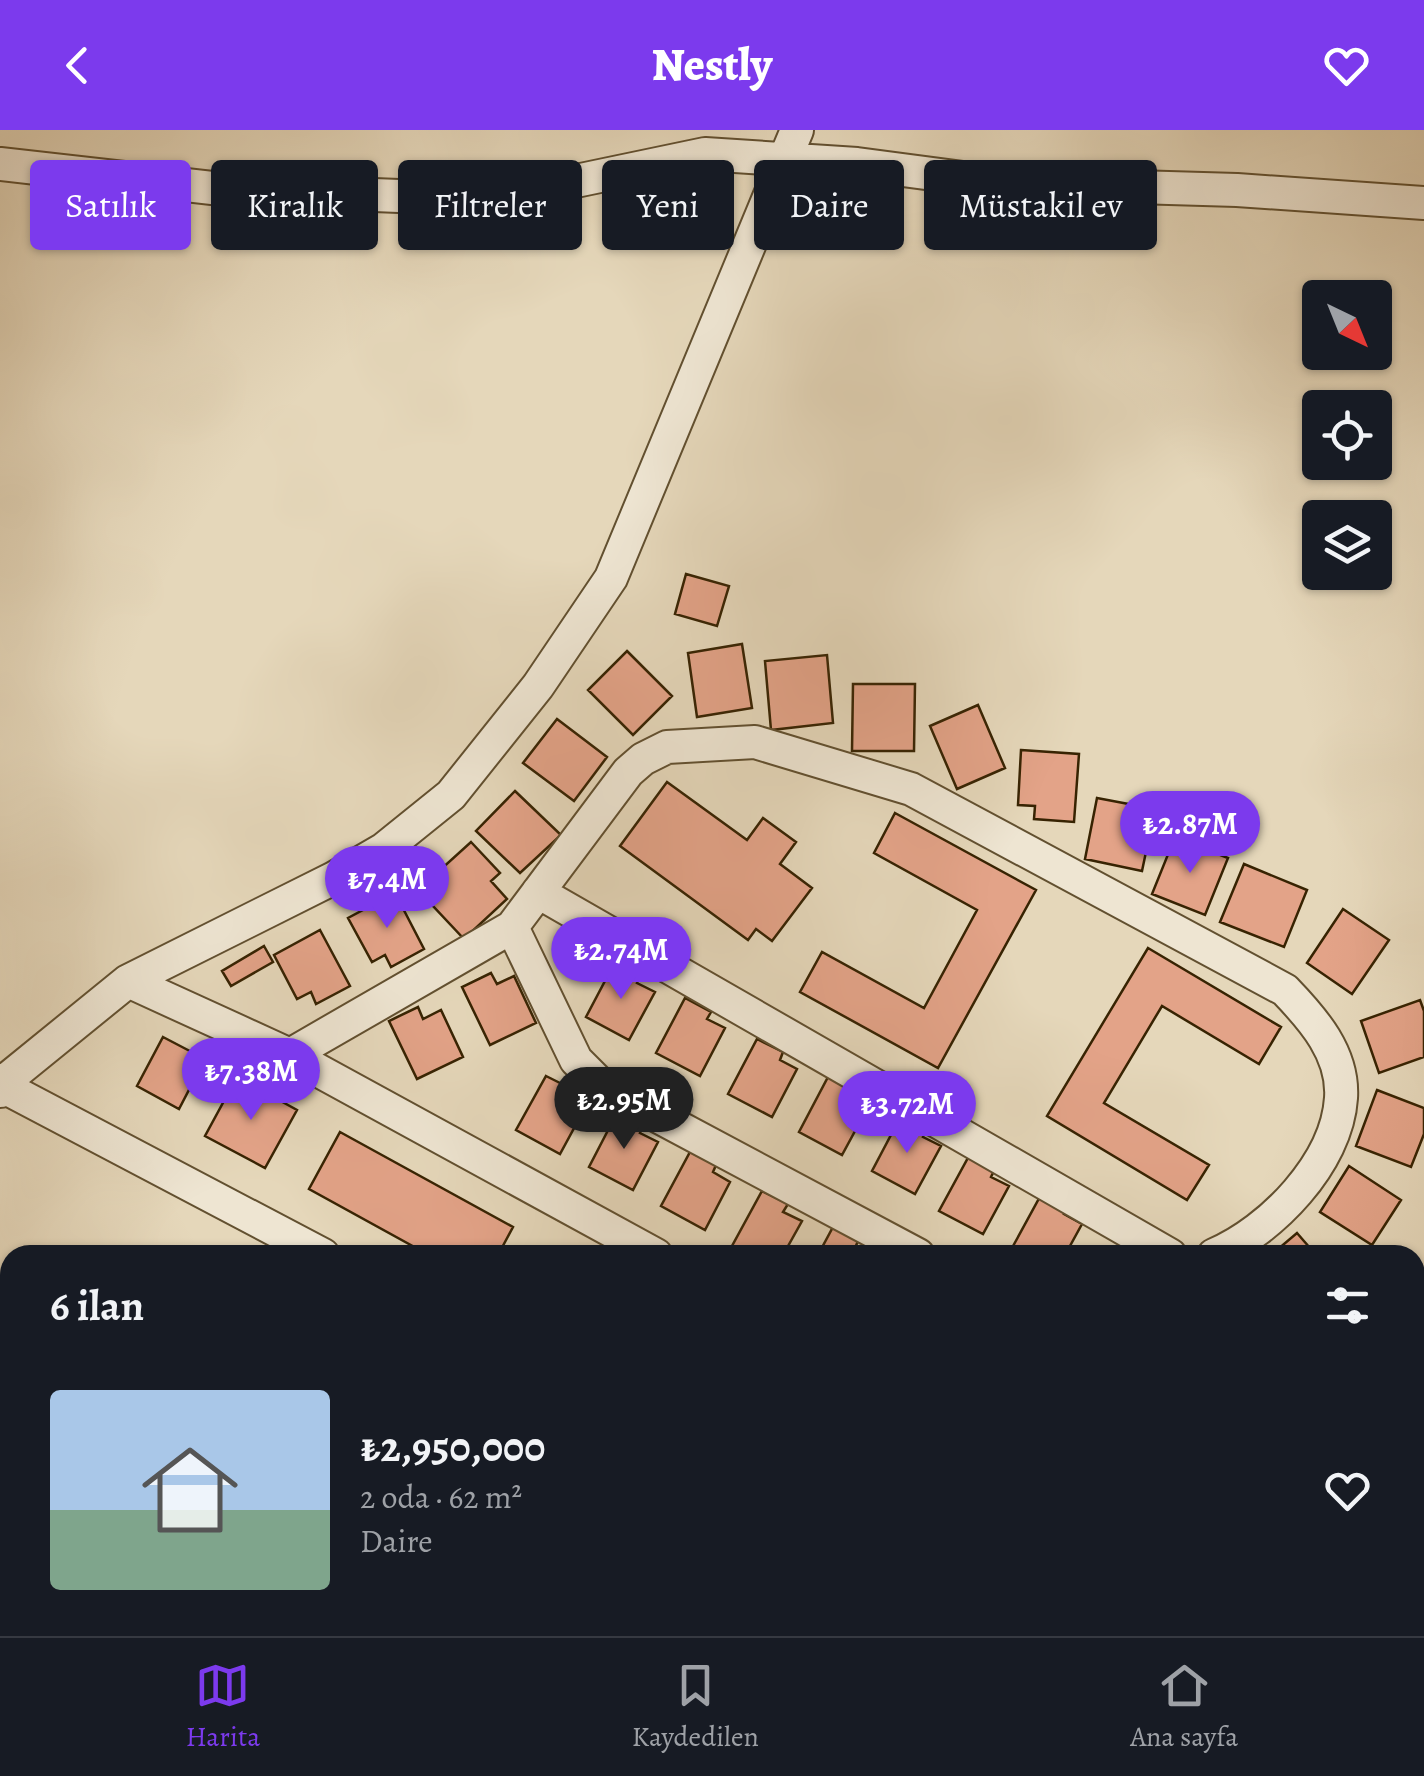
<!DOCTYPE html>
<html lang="tr">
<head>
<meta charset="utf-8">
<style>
	:root { --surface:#171b24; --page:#242831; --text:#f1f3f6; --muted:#9ea1a6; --line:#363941; --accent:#7c3aed }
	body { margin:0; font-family:Alegreya,serif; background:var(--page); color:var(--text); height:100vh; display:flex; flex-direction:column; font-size:38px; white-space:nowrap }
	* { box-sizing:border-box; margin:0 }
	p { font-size:32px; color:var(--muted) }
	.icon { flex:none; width:55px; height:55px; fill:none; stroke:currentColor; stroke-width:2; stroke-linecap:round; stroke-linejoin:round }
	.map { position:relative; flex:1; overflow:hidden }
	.side { position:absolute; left:0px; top:1115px; width:1425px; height:392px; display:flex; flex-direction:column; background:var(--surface); border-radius:30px 30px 0 0; box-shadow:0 2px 8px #0004 }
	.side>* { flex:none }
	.hud { position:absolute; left:30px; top:30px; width:1365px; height:90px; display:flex; gap:20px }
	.needle { width:65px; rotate:137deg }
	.fabs { position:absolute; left:1302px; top:150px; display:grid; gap:20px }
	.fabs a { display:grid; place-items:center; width:90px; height:90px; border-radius:10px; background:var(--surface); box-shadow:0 2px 8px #0004; font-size:50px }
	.price { position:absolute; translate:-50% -85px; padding:0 22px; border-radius:35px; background:var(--accent); color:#fff; font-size:32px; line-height:65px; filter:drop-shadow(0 2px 5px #0008) }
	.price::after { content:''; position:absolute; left:50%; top:60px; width:30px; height:22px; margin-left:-15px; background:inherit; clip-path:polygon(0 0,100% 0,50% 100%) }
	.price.on { background:#222; color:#fff }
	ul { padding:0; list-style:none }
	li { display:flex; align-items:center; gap:30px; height:250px; padding:0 50px }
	li span { display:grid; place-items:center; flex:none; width:280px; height:200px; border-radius:10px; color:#555 }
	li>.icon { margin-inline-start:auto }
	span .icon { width:120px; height:120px; fill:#fffc; stroke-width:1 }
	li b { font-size:42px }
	h2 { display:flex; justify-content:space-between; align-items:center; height:120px; padding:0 50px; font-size:42px }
	.chip { padding:0 35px; border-radius:10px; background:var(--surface); box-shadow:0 2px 8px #0004; font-size:35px; line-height:90px }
	.chip.on { background:var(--accent); color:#fff }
	header { display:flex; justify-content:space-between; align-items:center; height:130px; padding:0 50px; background:var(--accent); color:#fff; font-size:45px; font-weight:800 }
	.tabs { display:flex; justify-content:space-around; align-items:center; height:140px; border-top:2px solid var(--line); background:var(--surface); font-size:28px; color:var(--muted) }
	.tabs a { display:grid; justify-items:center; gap:5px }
	.tabs .on { color:var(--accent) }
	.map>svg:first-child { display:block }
	.building { fill:#e3a388; stroke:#372302; stroke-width:2.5 }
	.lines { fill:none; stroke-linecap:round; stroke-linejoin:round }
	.minor-casing { stroke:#625030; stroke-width:36 }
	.tertiary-casing { stroke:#625030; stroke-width:46 }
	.minor { stroke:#eee5d2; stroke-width:32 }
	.tertiary { stroke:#eee5d2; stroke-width:42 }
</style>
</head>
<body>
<header><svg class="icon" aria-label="back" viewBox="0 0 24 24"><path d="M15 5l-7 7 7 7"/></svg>Nestly<svg class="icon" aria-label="heart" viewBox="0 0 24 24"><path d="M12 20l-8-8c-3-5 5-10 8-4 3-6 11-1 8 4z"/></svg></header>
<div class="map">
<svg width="1424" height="1506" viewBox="0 0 1424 1506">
	<rect width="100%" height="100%" fill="#e5d7ba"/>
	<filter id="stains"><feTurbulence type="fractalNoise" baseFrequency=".002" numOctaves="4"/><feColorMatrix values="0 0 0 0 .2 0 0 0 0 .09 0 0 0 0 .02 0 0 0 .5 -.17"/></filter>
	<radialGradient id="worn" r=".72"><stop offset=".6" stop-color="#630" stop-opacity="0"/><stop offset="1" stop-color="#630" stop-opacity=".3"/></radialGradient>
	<path class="building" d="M686 444 729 456 717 496 675 484Z
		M742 514 752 578 697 587 688 523Z
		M627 521 672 566 633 605 588 560Z
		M827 525 833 593 771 600 765 531Z
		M853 554H915L914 621H852Z
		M978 575 1005 638 957 659 930 596Z
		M557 589 607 627 574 671 523 633Z
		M1021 620 1079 624 1074 692 1034 689 1035 676 1018 675Z
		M667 652 747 710 763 688 796 712 780 734 812 758 772 811 756 799 748 810 620 716Z
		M515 661 561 705 520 743 476 701Z
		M1097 668 1155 679 1142 741 1085 729Z
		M895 683 1036 760 938 938 800 862 822 822 924 878 977 780 874 723Z
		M1175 707 1228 728 1205 785 1152 764Z
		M471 712 500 743 491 751 507 769 464 809 418 760Z
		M1244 734 1307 760 1284 817 1220 792Z
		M395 763 424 819 391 837 385 825 372 832 348 788Z
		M1343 779 1389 810 1352 864 1307 833Z
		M320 800 350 856 316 874 311 862 297 869 274 825Z
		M264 816 273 832 231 856 222 841Z
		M1148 818 1281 897 1259 934 1162 876 1104 973 1209 1035 1187 1070 1047 986Z
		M615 832 641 846 637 853 655 862 629 910 586 887Z
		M491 843 497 854 514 846 536 893 490 915 462 857Z
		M685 868 711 882 707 889 725 898 700 946 656 923Z
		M1420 870 1424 881V927L1379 943 1361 891Z
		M418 877 423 889 441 880 463 927 417 949 389 891Z
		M163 907 205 929 179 979 137 956Z
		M757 909 783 922 780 930 797 939 772 987 728 964Z
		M546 946 572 959 568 967 586 976 560 1024 516 1000Z
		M237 947 297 980 265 1038 205 1006Z
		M828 947 854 961 850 968 868 977 842 1025 799 1002Z
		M1377 960 1424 978V1004L1411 1037 1356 1016Z
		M618 981 644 996 640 1003 658 1012 633 1060 589 1037Z
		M901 986 927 999 923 1007 941 1016 915 1064 872 1041Z
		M340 1002 513 1097 498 1125H429L309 1059Z
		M690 1022 716 1035 713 1042 730 1052 705 1100 661 1076Z
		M969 1026 995 1039 991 1047 1009 1056 983 1104 939 1081Z
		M1349 1036 1401 1070 1372 1115 1320 1082Z
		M762 1061 788 1074 783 1082 802 1091 783 1125H749L732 1116Z
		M1042 1063 1068 1077 1064 1084 1082 1094 1065 1125H1025L1012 1118Z
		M833 1097 858 1111 855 1118 868 1125H818Z
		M1297 1103 1316 1125H1271Z
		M1415 1330 1424 1335V1398L1415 1393Z"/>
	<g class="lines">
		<g class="minor-casing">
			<path id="minor" d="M0 34 221 59 399 66 552 56 705 24 857 34 1001 53 1237 60 1424 73
				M538 762 1170 1125
				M512 797 576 930 603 957 918 1125
				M128 851 290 925 656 1125
				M290 925 512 797 628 642 643 629 667 617 755 612 911 659 1285 860C1313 889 1344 924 1341 968 1337 1033 1271 1101 1214 1125
				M323 1125 0 955 128 851 334 748 384 719 451 665 538 556 611 448 797 0
				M1415 1285 1424 1289"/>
		</g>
		<g class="tertiary-casing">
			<path id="tertiary" d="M0 956V955"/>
		</g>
		<use href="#minor" class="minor"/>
		<use href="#tertiary" class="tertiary"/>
	</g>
	<rect width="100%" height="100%" filter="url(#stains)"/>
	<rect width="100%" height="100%" fill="url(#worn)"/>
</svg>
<div class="fabs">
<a><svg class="needle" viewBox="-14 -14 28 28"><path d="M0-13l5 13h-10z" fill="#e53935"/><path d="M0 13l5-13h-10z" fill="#9ea1a6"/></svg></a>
<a><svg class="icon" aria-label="locate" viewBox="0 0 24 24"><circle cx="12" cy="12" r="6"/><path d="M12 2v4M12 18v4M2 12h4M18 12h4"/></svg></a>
<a><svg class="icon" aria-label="layers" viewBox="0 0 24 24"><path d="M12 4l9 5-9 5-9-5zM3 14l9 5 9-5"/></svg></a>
</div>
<b class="price" style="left:1190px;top:746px">₺2.87M</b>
<b class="price" style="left:387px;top:801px">₺7.4M</b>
<b class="price" style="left:621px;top:872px">₺2.74M</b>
<b class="price" style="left:251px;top:993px">₺7.38M</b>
<b class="price on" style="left:624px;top:1022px">₺2.95M</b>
<b class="price" style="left:907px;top:1026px">₺3.72M</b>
<div class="hud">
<a class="chip on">Satılık</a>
<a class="chip">Kiralık</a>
<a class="chip">Filtreler</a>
<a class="chip">Yeni</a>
<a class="chip">Daire</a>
<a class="chip">Müstakil ev</a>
</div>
<section class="side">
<h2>6 ilan<svg class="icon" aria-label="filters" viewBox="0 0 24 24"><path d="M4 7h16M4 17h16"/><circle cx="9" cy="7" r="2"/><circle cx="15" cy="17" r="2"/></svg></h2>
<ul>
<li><span style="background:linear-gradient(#a9c7e8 60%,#7fa58c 0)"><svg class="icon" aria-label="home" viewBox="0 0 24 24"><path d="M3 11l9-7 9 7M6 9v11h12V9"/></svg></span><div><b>₺2,950,000</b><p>2 oda · 62 m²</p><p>Daire</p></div><svg class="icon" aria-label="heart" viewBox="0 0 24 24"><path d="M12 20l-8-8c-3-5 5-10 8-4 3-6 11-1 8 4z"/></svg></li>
</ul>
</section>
</div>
<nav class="tabs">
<a class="on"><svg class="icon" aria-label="map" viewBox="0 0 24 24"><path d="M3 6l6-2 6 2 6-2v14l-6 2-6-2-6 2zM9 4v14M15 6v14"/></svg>Harita</a>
<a><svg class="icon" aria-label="saved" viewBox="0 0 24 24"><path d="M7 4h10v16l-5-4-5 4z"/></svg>Kaydedilen</a>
<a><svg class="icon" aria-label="home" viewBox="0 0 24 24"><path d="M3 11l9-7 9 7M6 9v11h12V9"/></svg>Ana sayfa</a>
</nav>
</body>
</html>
